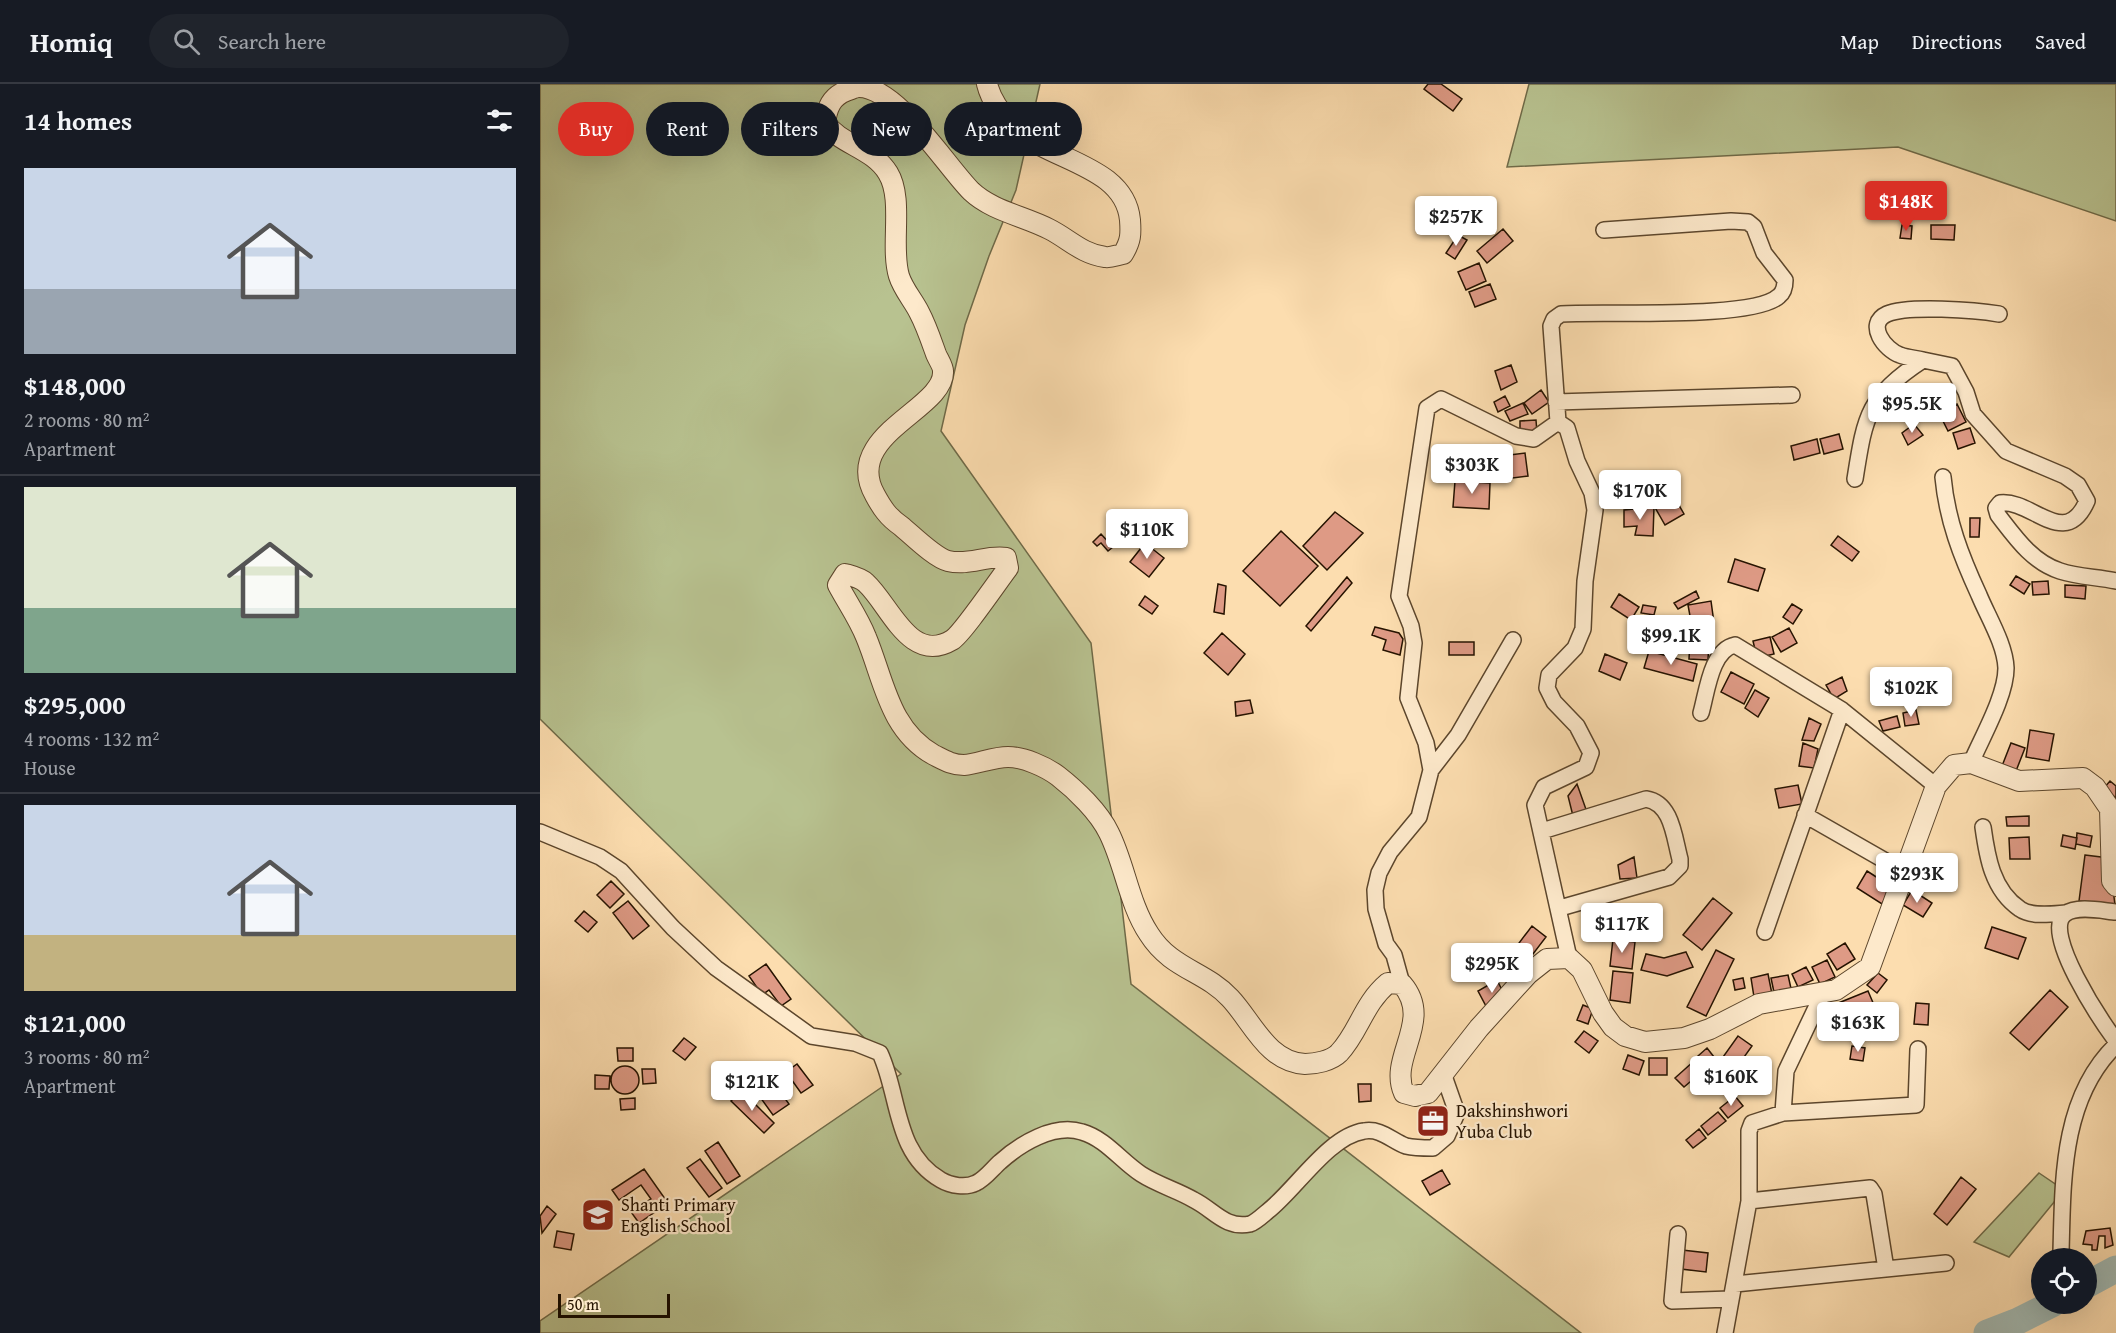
<!DOCTYPE html>
<html lang="en">
<head>
<meta charset="utf-8">
<style>
	:root { --surface:#171b24; --page:#20242c; --text:#f1f3f6; --muted:#9ea1a6; --line:#363941; --accent:#d93025 }
	body { margin:0; font-family:"Gentium Book Plus",serif; background:var(--page); color:var(--text); height:100vh; display:flex; flex-direction:column; font-size:22px; white-space:nowrap }
	* { box-sizing:border-box; margin:0 }
	p { font-size:20px; color:var(--muted) }
	.icon { flex:none; width:33px; height:33px; fill:none; stroke:currentColor; stroke-width:2; stroke-linecap:round; stroke-linejoin:round }
	.map { position:relative; flex:1; overflow:hidden }
	.panel { display:flex; flex-direction:column; background:var(--surface); width:540px }
	.panel>* { flex:none }
	.guide { position:absolute; left:18px; top:18px; width:570px; height:54px; display:flex; gap:12px }
	.controls { position:absolute; left:1491px; top:1164px; display:grid; gap:12px }
	.controls a { display:grid; place-items:center; width:66px; height:66px; border-radius:50%; background:var(--surface); box-shadow:0 6px 24px #0002; font-size:30px }
	.scale { position:absolute; left:18px; bottom:15px; width:112px; box-sizing:border-box; padding-left:6px; border:3px solid #261300; border-top:0; font-size:16px; line-height:21px; white-space:nowrap; color:#261300; -webkit-text-stroke:4px #fde9cb; paint-order:stroke }
	.price { position:absolute; translate:-50% -51px; padding:0 14px; border-radius:6px; background:#fff; color:#222; font-size:20px; line-height:39px; filter:drop-shadow(0 2px 3px #0008) }
	.price::after { content:''; position:absolute; left:50%; top:36px; width:18px; height:14px; margin-left:-9px; background:inherit; clip-path:polygon(0 0,100% 0,50% 100%) }
	.price.active { background:var(--accent); color:#fff }
	ul { padding:0; list-style:none }
	li { display:grid; align-content:center; gap:12px; height:318px; padding:0 24px }
	li+li { border-top:2px solid var(--line) }
	li span { display:grid; place-items:center; height:186px; border-radius:0px; color:#555 }
	li>.icon { margin-inline-start:auto }
	span .icon { width:108px; height:108px; fill:#fffc; stroke-width:1 }
	li b { font-size:26px }
	h2 { display:flex; justify-content:space-between; align-items:center; height:72px; padding:0 24px; font-size:26px }
	.pill { padding:0 21px; border-radius:27px; background:var(--surface); box-shadow:0 6px 24px #0002; font-size:21px; line-height:54px }
	.pill.active { background:var(--accent); color:#fff }
	header { display:flex; align-items:center; gap:36px; box-sizing:border-box; height:84px; padding:0 30px; background:var(--surface); border-bottom:2px solid var(--line) }
	header strong { font-size:28px }
	nav { display:flex; gap:33px; margin-inline-start:auto; font-size:21px }
	.search { width:420px; height:54px; background:var(--page); display:flex; align-items:center; gap:15px; box-sizing:border-box; padding:0 21px; border-radius:33px; color:var(--muted); font-size:22px }
	main { display:flex; flex:1; min-height:0 }
	.map>svg:first-child { display:block }
	.green { fill:#b8c290; stroke:#6f6a48; stroke-width:1.5 }
	.lines { fill:none; stroke-linecap:round; stroke-linejoin:round }
	.river { stroke:#a2bab4; stroke-width:27 }
	.building { fill:#de9a85; stroke:#261300; stroke-width:1.5 }
	.minor-casing { stroke:#5c462c; stroke-width:18 }
	.tertiary-casing { stroke:#5c462c; stroke-width:22 }
	.minor { stroke:#fde9cb; stroke-width:15 }
	.tertiary { stroke:#fde9cb; stroke-width:20 }
	.labels { text-anchor:middle; stroke-width:4.5; stroke-linejoin:round; paint-order:stroke }
	.poi-label { font-size:18px; fill:#261300; stroke:#fde9cb; text-anchor:start }
</style>
</head>
<body>
<header>
<strong>Homiq</strong>
<div class="search"><svg class="icon" aria-label="search" viewBox="0 0 24 24"><circle cx="10" cy="10" r="6"/><path d="M15 15l6 6"/></svg>Search here</div>
<nav><a>Map</a><a>Directions</a><a>Saved</a></nav>
</header>
<main>
<section class="panel">
<h2>14 homes<svg class="icon" aria-label="filters" viewBox="0 0 24 24"><path d="M4 7h16M4 17h16"/><circle cx="9" cy="7" r="2"/><circle cx="15" cy="17" r="2"/></svg></h2>
<ul>
<li><span style="background:linear-gradient(#c9d6e8 65%,#9aa5b1 0)"><svg class="icon" aria-label="home" viewBox="0 0 24 24"><path d="M3 11l9-7 9 7M6 9v11h12V9"/></svg></span><div><b>$148,000</b><p>2 rooms · 80 m²</p><p>Apartment</p></div></li>
<li><span style="background:linear-gradient(#dfe7d0 65%,#7fa58c 0)"><svg class="icon" aria-label="home" viewBox="0 0 24 24"><path d="M3 11l9-7 9 7M6 9v11h12V9"/></svg></span><div><b>$295,000</b><p>4 rooms · 132 m²</p><p>House</p></div></li>
<li><span style="background:linear-gradient(#c9d6e8 70%,#c2b280 0)"><svg class="icon" aria-label="home" viewBox="0 0 24 24"><path d="M3 11l9-7 9 7M6 9v11h12V9"/></svg></span><div><b>$121,000</b><p>3 rooms · 80 m²</p><p>Apartment</p></div></li>
</ul>
</section>
<div class="map">
<svg width="1576" height="1249" viewBox="0 0 1576 1249">
	<rect width="100%" height="100%" fill="#fcddaf"/>
	<filter id="stains"><feTurbulence type="fractalNoise" baseFrequency=".00333" numOctaves="4"/><feColorMatrix values="0 0 0 0 .2 0 0 0 0 .09 0 0 0 0 .02 0 0 0 .5 -.17"/></filter>
	<radialGradient id="worn" r=".72"><stop offset=".6" stop-color="#630" stop-opacity="0"/><stop offset="1" stop-color="#630" stop-opacity=".3"/></radialGradient>
	<path class="green" d="M0 0H500L476 106 449 172 425 241 401 347 551 559 591 900 1041 1249H0V1237L361 990 0 635Z
		M989 0H1576V137L1358 63 967 83Z
		M1499 1089 1524 1106 1469 1173 1434 1158Z"/>
	<g class="lines">
		<path class="river" d="M1546 1201 1576 1185
			M1447 1249 1478 1237 1512 1220"/>
	</g>
	<path class="building" d="M888 0H901L922 15 913 27 884 5Z
		M1362 141 1372 142 1371 155 1360 154Z
		M1391 141H1415L1414 156 1391 155Z
		M963 145 973 157 947 179 937 167Z
		M918 151 927 156 915 175 906 169Z
		M939 179 946 197 926 206 918 188Z
		M950 200 956 215 935 223 929 208Z
		M971 281 977 298 961 306 955 287Z
		M1001 306 1009 318 992 330 984 319Z
		M965 312 970 322 958 328 954 318Z
		M983 319 988 330 970 337 965 327Z
		M1417 320 1426 338 1408 347 1399 329Z
		M996 336 997 349H980V337Z
		M1374 340 1383 351 1368 361 1362 349Z
		M1430 344 1435 359 1418 365 1413 349Z
		M1299 350 1303 365 1284 370 1280 355Z
		M1277 355 1280 369 1254 376 1251 362Z
		M985 369 988 392 957 396 954 373Z
		M954 373 957 396 934 397 930 376Z
		M1086 396H1117L1118 414H1086Z
		M915 397 950 399 949 425 913 423Z
		M1132 409 1144 430 1125 441 1113 420Z
		M1114 423 1113 452 1095 451 1097 442 1084 443V426Z
		M795 428 823 449 787 486 763 462Z
		M1430 434H1440L1439 453H1430Z
		M741 447 778 482 740 522 703 487Z
		M561 450 573 463 568 467 561 459 557 462 553 458Z
		M1298 452 1319 468 1312 477 1291 461Z
		M605 459 624 474 609 493 590 478Z
		M1195 475 1225 485 1218 507 1188 498Z
		M1476 492 1490 500 1484 510 1470 501Z
		M807 493 812 499 771 547 766 542Z
		M1508 497 1509 510 1493 511 1492 498Z
		M678 500 686 502 684 530 674 528Z
		M1525 501 1546 502 1545 515 1525 513Z
		M1156 507 1159 514 1138 525 1134 519Z
		M1079 510 1099 523 1091 536 1071 523Z
		M605 512 618 522 612 530 599 521Z
		M1171 517 1174 539 1152 543 1148 521Z
		M1252 520 1262 526 1253 540 1243 533Z
		M1103 521 1116 523 1114 531 1101 529Z
		M835 543 859 549 863 555 860 571 843 566 846 556 832 551Z
		M1249 544 1257 559 1241 568 1232 553Z
		M682 549 705 570 688 591 664 569Z
		M1230 553 1234 570 1217 574 1213 557Z
		M1150 557H1169L1168 576 1149 575Z
		M909 558H934V571H909Z
		M1109 567 1157 580 1153 597 1104 584Z
		M1065 570 1087 579 1080 596 1059 587Z
		M1191 588 1214 600 1204 620 1181 608Z
		M1302 593 1307 607 1294 615 1286 601Z
		M1215 606 1229 614 1218 633 1205 624Z
		M710 616 713 629 696 632 695 618Z
		M1376 626 1379 640 1365 642 1363 629Z
		M1357 632 1360 643 1343 647 1339 637Z
		M1269 634 1281 640 1274 657 1262 656Z
		M1490 646 1514 650 1509 677 1486 673Z
		M1263 659 1278 665 1274 684 1259 682Z
		M1471 659 1485 664 1476 687 1462 682Z
		M1570 697 1576 702V714L1564 704Z
		M1037 700 1048 731 1034 736 1028 712Z
		M1258 701 1262 720 1239 724 1235 705Z
		M1489 732V742H1467L1466 733Z
		M1537 749 1552 752 1550 763 1536 760Z
		M1523 751 1537 754 1535 765 1521 762Z
		M1489 753 1490 775H1470L1469 754Z
		M1545 771 1569 774 1575 821 1539 817Z
		M1094 773 1097 794 1080 795 1078 781Z
		M1327 787 1352 803 1342 820 1317 804Z
		M71 797 84 810 70 824 57 811Z
		M1372 806 1392 819 1383 833 1363 821Z
		M1173 814 1192 829 1162 866 1143 851Z
		M88 817 109 842 93 855 73 829Z
		M44 827 57 838 48 848 35 837Z
		M992 842 1006 853 993 870 979 859Z
		M1452 843 1486 854 1478 875 1445 864Z
		M1073 855 1095 858 1092 885 1070 882Z
		M1305 859 1315 875 1297 886 1287 870Z
		M1176 866 1194 875 1166 932 1147 923Z
		M1146 868 1153 883 1127 892 1101 886 1106 870 1124 874Z
		M1287 876 1295 893 1280 900 1272 883Z
		M226 880 251 915 241 922 229 906 222 911 209 892Z
		M1266 883 1273 896 1258 903 1252 890Z
		M1073 887 1093 889 1090 919 1070 916Z
		M1338 889 1347 896 1337 909 1327 901Z
		M1228 890 1232 910 1214 913 1211 894Z
		M1248 891 1252 909 1235 913 1231 894Z
		M1203 894 1205 904 1195 906 1193 896Z
		M957 896 966 914 947 924 938 907Z
		M1510 906 1528 923 1489 966 1470 949Z
		M1328 907 1334 921 1297 936 1291 922Z
		M1376 919 1389 920 1388 941 1374 940Z
		M1043 921 1053 925 1048 940 1037 936Z
		M1044 947 1058 957 1049 969 1035 958Z
		M1198 952 1212 962 1197 983 1183 973Z
		M144 954 156 963 145 976 133 967Z
		M1312 962 1325 964 1323 977 1310 975Z
		M77 964H93V977H78Z
		M1167 964 1174 973 1166 980 1158 972Z
		M1088 971 1104 977 1099 991 1083 985Z
		M1109 974H1127V991H1109Z
		M1154 977 1163 987 1144 1003 1135 994Z
		M257 980 273 1001 261 1009 246 988Z
		M71 996a14 14 0 1 1 28 0a14 14 0 1 1-28 0Z
		M102 985H115L116 999 103 1000Z
		M55 991 70 992 69 1005H55Z
		M231 995 249 1020 233 1031 215 1006Z
		M818 1000H831V1017L819 1018Z
		M201 1006 234 1039 224 1049 191 1017Z
		M1195 1012 1203 1022 1188 1034 1180 1024Z
		M95 1014V1025L81 1026 80 1015Z
		M1178 1028 1186 1037 1168 1051 1161 1042Z
		M1159 1045 1166 1054 1153 1064 1146 1056Z
		M178 1058 200 1092 187 1100 165 1067Z
		M160 1075 182 1104 169 1113 147 1084Z
		M104 1085 128 1119 99 1139 91 1128 111 1115 101 1101 79 1116 72 1106Z
		M902 1086 910 1100 890 1111 882 1097Z
		M1421 1093 1436 1105 1407 1141 1394 1130Z
		M7 1122 16 1130 2 1149 0 1132Z
		M1570 1144 1573 1161 1565 1164V1152H1559L1557 1166H1552V1161L1543 1160 1546 1147Z
		M17 1147 34 1150 31 1166 14 1163Z
		M1142 1166 1168 1169 1166 1188 1141 1185Z"/>
	<g class="lines">
		<g class="minor-casing">
			<path id="minor" d="M1383 276C1375 274 1367 274 1360 271 1345 266 1325 240 1347 230 1367 221 1436 226 1459 230
				M1016 318 1252 311
				M1018 338 1011 242 1014 235 1021 230C1061 227 1214 236 1239 212 1244 208 1245 202 1245 196L1224 169 1214 143 1208 138 1191 137 1064 146
				M1403 393C1407 436 1421 472 1439 511 1448 533 1465 560 1466 584 1466 612 1442 653 1431 679
				M1315 395C1325 332 1327 313 1383 276L1412 282 1426 308 1433 330 1466 367 1525 392 1538 401 1547 417C1525 467 1492 415 1460 419L1456 424 1458 431C1475 453 1492 478 1520 487 1538 493 1558 493 1576 497
				M1161 629C1167 608 1171 566 1195 561L1302 626 1396 702
				M891 686 918 651 973 556
				M1265 731 1363 787
				M1443 743C1447 772 1452 806 1480 825 1491 833 1512 830 1525 829
				M1002 747 1106 715C1132 719 1134 753 1140 775V782L1129 793 1020 824
				M0 748 60 773 81 787 133 844 176 884 271 952 315 959 340 969C360 1012 354 1069 401 1096 411 1102 426 1104 436 1099 445 1095 453 1084 460 1078 480 1060 514 1039 542 1048 566 1055 581 1077 601 1090 618 1101 637 1106 654 1116 674 1126 685 1145 710 1140 716 1138 723 1131 728 1127 756 1105 789 1052 824 1047 841 1044 852 1057 866 1062 874 1064 885 1064 893 1064L907 1052 917 1029 904 992
				M1576 828C1563 827 1537 821 1525 830 1501 848 1562 938 1576 957
				M1225 848 1302 626
				M862 900 854 871 846 860 836 825 835 806 839 789 850 768 879 733 891 686 886 659 868 614 874 559 871 542 859 512 887 324 901 315 976 352 994 355 1018 338 1027 344 1037 377 1052 409 1055 426 1045 497 1043 545 1035 564 1009 591 1007 604 1014 618 1037 642 1051 669 1046 683 1004 703 995 721 1029 874
				M1243 1029 1376 1021 1378 965
				M1209 1117 1330 1104 1334 1110 1346 1185
				M1138 1150 1132 1217 1190 1215
				M1521 1168C1523 1097 1521 1014 1576 961
				M1195 1200 1406 1179
				M1185 1249 1209 1117V1047L1212 1039 1243 1029 1246 987 1283 909"/>
		</g>
		<g class="tertiary-casing">
			<path id="tertiary" d="M447 0C452 20 465 35 480 48 514 77 585 83 590 136 591 150 591 157 583 170 577 171 571 174 565 173 542 170 529 155 509 145 484 132 452 127 431 107 406 82 357 3 319 3 315 3 310 6 306 7 291 13 287 24 285 39 301 61 333 64 348 89 364 115 350 162 359 192 363 205 373 216 379 228 386 241 391 256 396 270 398 275 403 282 403 287 406 325 301 351 335 411 342 424 348 433 361 442 372 451 395 474 408 477 429 482 446 471 466 474L468 484C458 497 422 550 412 556 370 581 350 521 326 499 321 494 312 492 305 490L298 501C307 518 319 535 326 553 344 596 349 646 394 671 404 676 412 681 424 681 438 680 453 673 468 673 484 673 506 683 518 692 536 706 559 728 569 749 585 781 589 820 609 850 631 885 665 887 690 914 712 937 727 978 765 980 775 980 791 977 799 969 819 948 823 920 848 899L862 900C894 937 848 973 864 1009L875 1012 888 1009 939 944 988 890 1007 875 1029 874 1042 886 1063 929 1073 943 1085 952 1105 958 1144 954 1170 945 1219 920 1296 906 1330 883 1396 702 1414 681 1431 679 1479 697 1543 694 1555 703 1570 725 1572 797 1576 802"/>
		</g>
		<use href="#minor" class="minor"/>
		<use href="#tertiary" class="tertiary"/>
	</g>
	<defs>
		<g id="office-square" transform="scale(1.725)"><rect x="-9" y="-9" width="18" height="18" rx="4" fill="#8f2418" stroke="#fde9cb"/><path d="M-6-3h4V-5.5h4V-3h4V5H-6ZM-1-4.5V-3h2v-1.5ZM-6 0V1H6V0Z" fill="#fff"/></g>
		<g id="school-square" transform="scale(1.725)"><rect x="-9" y="-9" width="18" height="18" rx="4" fill="#8f2418" stroke="#fde9cb"/><path d="M0-5L7-2L0 1L-7-2ZM-4 1L0 2.5L4 1V4Q0 6-4 4Z" fill="#fff"/></g>
	</defs>
	<g fill-rule="evenodd">
		<use href="#office-square" x="893" y="1037"/>
		<use href="#school-square" x="58" y="1131"/>
	</g>
	<g class="labels">
		<g class="poi-label">
			<text x="916" y="1033">Dakshinshwori<tspan x="916" dy="21">Yuba Club</tspan></text>
			<text x="81" y="1127">Shanti Primary<tspan x="81" dy="21">English School</tspan></text>
		</g>
	</g>
	<rect width="100%" height="100%" filter="url(#stains)"/>
	<rect width="100%" height="100%" fill="url(#worn)"/>
</svg>
<div class="controls">
<a><svg class="icon" aria-label="locate" viewBox="0 0 24 24"><circle cx="12" cy="12" r="6"/><path d="M12 2v4M12 18v4M2 12h4M18 12h4"/></svg></a>
</div>
<div class="scale">50 m</div>
<b class="price active" style="left:1366px;top:148px">$148K</b>
<b class="price" style="left:916px;top:163px">$257K</b>
<b class="price" style="left:1372px;top:350px">$95.5K</b>
<b class="price" style="left:932px;top:411px">$303K</b>
<b class="price" style="left:1100px;top:437px">$170K</b>
<b class="price" style="left:607px;top:476px">$110K</b>
<b class="price" style="left:1131px;top:582px">$99.1K</b>
<b class="price" style="left:1371px;top:634px">$102K</b>
<b class="price" style="left:1377px;top:820px">$293K</b>
<b class="price" style="left:1082px;top:870px">$117K</b>
<b class="price" style="left:952px;top:910px">$295K</b>
<b class="price" style="left:1318px;top:969px">$163K</b>
<b class="price" style="left:1191px;top:1023px">$160K</b>
<b class="price" style="left:212px;top:1028px">$121K</b>
<div class="guide">
<a class="pill active">Buy</a>
<a class="pill">Rent</a>
<a class="pill">Filters</a>
<a class="pill">New</a>
<a class="pill">Apartment</a>
</div>
</div>
</main>
</body>
</html>
